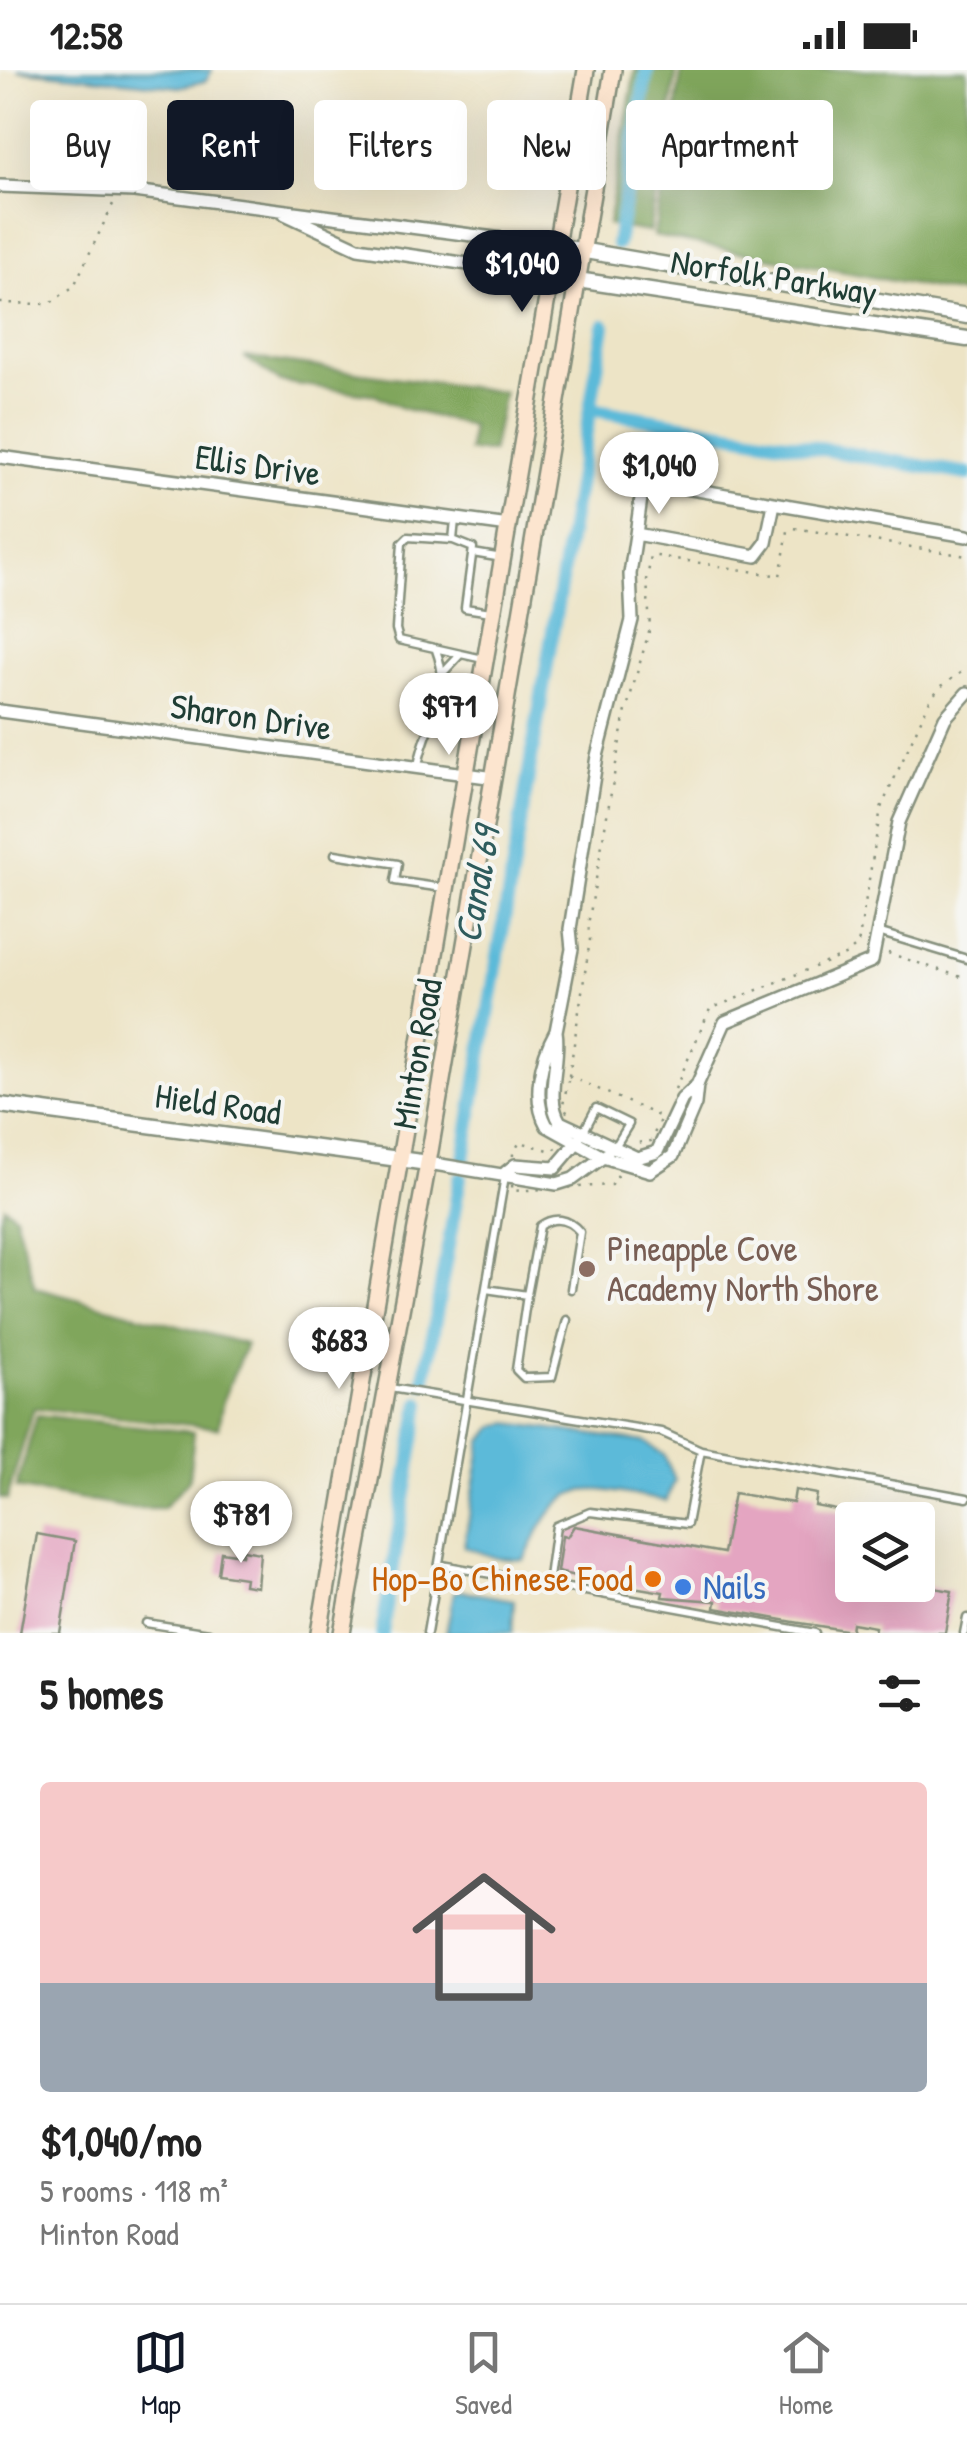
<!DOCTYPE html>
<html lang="en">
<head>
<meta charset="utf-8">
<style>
	:root { --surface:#fff; --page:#f2f2f2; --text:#222; --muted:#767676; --line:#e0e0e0; --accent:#111827 }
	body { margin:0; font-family:"Patrick Hand",sans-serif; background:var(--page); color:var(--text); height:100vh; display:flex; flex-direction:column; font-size:38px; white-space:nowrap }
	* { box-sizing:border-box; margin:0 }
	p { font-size:32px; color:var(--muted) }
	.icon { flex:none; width:55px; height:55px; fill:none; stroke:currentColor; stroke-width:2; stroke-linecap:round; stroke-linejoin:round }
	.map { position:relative; height:1563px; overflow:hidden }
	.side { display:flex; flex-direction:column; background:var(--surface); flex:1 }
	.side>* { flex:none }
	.guide { position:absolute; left:30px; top:30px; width:908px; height:90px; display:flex; gap:20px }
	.controls { position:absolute; left:835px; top:1432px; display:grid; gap:20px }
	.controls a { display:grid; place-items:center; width:100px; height:100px; border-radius:10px; background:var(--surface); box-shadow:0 10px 40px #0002; font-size:50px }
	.price { position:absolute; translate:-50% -85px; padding:0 22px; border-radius:35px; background:#fff; color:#222; font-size:32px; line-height:65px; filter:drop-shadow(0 2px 5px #0008) }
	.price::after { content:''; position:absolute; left:50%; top:60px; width:30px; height:22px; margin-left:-15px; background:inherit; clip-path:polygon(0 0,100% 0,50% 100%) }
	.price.on { background:var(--accent); color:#fff }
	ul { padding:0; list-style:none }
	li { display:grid; align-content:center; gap:20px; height:530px; padding:0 40px }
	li+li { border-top:2px solid var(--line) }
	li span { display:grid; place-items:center; height:310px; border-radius:10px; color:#555 }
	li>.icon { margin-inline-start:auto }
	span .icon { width:180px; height:180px; fill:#fffc; stroke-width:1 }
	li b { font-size:42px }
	h2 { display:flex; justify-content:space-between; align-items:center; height:120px; padding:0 40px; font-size:42px }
	.tag { padding:0 35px; border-radius:10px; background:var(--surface); box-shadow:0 10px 40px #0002; font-size:35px; line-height:90px }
	.tag.on { background:var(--accent); color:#fff }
	.status { display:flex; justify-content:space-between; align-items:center; height:70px; padding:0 50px; background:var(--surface); direction:ltr }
	.status svg { height:28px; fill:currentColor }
	.tab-bar { display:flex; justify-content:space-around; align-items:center; height:140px; border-top:2px solid var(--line); background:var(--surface); font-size:28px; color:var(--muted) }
	.tab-bar a { display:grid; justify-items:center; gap:5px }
	.tab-bar .on { color:var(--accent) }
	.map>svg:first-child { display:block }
	.forest { fill:#80a65c; stroke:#507248; stroke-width:2.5 }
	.water { fill:#5bbad9; stroke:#3d7c86; stroke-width:2.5 }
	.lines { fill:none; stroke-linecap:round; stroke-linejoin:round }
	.canal { stroke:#5bbad9; stroke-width:14 }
	.building { fill:#e4a5c1 }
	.service-casing { stroke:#86907d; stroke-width:11 }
	.minor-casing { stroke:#86907d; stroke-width:16 }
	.tertiary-casing { stroke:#86907d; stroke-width:19 }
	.secondary-casing { stroke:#86907d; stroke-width:20 }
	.path { stroke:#86907d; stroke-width:2.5; stroke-dasharray:2.5 8; stroke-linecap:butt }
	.service { stroke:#fff; stroke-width:6 }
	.minor { stroke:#fff; stroke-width:11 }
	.tertiary { stroke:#fff; stroke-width:14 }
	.secondary { stroke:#fce5cf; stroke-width:15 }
	.education-dot { fill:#8d6e63; stroke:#f6f6f2; stroke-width:4 }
	.food-dot { fill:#e8710a; stroke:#f6f6f2; stroke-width:4 }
	.shop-dot { fill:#3f7fe0; stroke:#f6f6f2; stroke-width:4 }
	.labels { text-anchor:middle; stroke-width:8; stroke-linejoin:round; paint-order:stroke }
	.street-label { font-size:35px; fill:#1f3d34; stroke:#f6f6f2 }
	.education-label { font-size:35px; fill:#785e54; stroke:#f6f6f2; text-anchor:start }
	.food-label { font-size:35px; fill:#c56008; stroke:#f6f6f2; text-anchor:end }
	.shop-label { font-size:35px; fill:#366cbe; stroke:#f6f6f2; text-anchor:start }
	.water-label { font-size:38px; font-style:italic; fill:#2e5c5d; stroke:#f6f6f2 }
</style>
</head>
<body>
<div class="status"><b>12:58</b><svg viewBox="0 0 49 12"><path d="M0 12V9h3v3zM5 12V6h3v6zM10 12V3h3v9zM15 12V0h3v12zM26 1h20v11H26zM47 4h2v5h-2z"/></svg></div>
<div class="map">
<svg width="967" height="1563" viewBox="0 0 967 1563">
	<rect width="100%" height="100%" fill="#f6f6f2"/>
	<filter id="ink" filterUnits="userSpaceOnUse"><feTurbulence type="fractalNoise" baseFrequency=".01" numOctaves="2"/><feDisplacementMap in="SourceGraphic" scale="20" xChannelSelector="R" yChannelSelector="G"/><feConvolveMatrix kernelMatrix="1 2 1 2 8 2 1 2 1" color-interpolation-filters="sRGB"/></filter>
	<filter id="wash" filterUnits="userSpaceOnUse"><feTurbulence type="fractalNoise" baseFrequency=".0048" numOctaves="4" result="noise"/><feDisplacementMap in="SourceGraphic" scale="40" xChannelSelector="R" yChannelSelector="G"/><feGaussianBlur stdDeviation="2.25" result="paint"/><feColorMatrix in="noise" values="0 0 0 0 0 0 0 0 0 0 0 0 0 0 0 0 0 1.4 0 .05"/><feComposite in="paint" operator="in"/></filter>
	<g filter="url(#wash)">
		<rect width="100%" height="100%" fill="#ede4c6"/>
		<path class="forest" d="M635 0H677L649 162 608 155Z
			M682 0H967V225L654 166Z
			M244 287 504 322 492 382 469 381 471 356 402 338 376 325 281 312Z
			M4 1136 15 1145 35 1218 246 1274 223 1330 218 1358 34 1338 7 1429 0 1428V1149Z
			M37 1345 194 1362 189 1410 163 1438H128L16 1418Z"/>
		<path class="water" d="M17 0H212L206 11 179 17Z
			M509 1353 645 1372 664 1385 675 1410 666 1431C578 1416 566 1402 524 1490L497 1488 464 1477 482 1371 494 1357Z
			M461 1521 514 1530 512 1563H446L454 1522Z"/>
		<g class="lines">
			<path class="canal" d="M617 174 647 0
				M590 339 967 404
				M464 1088 604 256
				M424 1313 460 1108
				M382 1563 420 1333"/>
		</g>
		<g id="blocks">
			<path class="building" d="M795 1420 817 1424 815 1436 852 1443V1515H916L952 1521 945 1563H874L875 1557 852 1553 851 1561 794 1552 715 1538 716 1531 662 1527 663 1522 615 1514 614 1519 593 1516 594 1510 557 1502 562 1466 567 1467 574 1456 723 1483 734 1423 793 1433Z
				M37 1464 75 1471 60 1563H20Z
				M243 1480 260 1483 257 1517 244 1515 245 1508 218 1504 221 1482 242 1485Z"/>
		</g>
	</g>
	<g filter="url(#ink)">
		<use href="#blocks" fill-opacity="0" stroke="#86907d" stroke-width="2.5"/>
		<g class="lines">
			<g class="service-casing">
				<path id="service" d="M455 450 453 470 408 467 402 473 396 559 399 570 483 589
					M453 470 473 478 465 538 491 542
					M473 483 502 488
					M444 602 459 586
					M418 696C425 652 454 628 436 580
					M335 784 398 794 395 811 443 818
					M881 863 967 889
					M583 1063 596 1038 629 1054 615 1077
					M486 1219 527 1225 516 1300 524 1308 552 1307 567 1250
					M527 1225 540 1156C554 1146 568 1148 580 1162L571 1219
					M390 1318 661 1362 701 1380 967 1428
					M442 1495 815 1563
					M548 1515 556 1456 590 1442 687 1454 701 1380
					M146 1553 209 1563
					M427 1563 505 1106
					M964 1563 967 1548"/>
			</g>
			<g class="minor-casing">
				<path id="minor" d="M0 116 134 121 556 176
					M285 144 358 178 551 206
					M0 387 509 456
					M774 434 766 473 756 486 636 464 642 421 656 413 967 466
					M0 641 495 708
					M556 961C561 990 544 1027 560 1052L637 1088 657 1082 682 1029 697 1015 695 1034 673 1086 650 1101 603 1087 547 1056C531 1028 541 988 556 961Z
					M556 961 572 879 570 859 597 686 632 550 630 504 636 464
					M697 1015 725 952 872 891 899 752 945 648 967 623
					M428 1093 557 1114 573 1109 607 1084
					M506 1102 515 1095 555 1098 578 1071"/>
			</g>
			<g class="tertiary-casing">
				<path id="tertiary" d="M556 176 967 246
					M551 206 967 269
					M0 1035 428 1093"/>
			</g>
			<g class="secondary-casing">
				<path id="secondary" d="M319 1563 586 0
					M342 1563 428 1093 613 0"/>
			</g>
			<path class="path" d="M0 233 49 234 74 216 113 134
				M888 883 967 909
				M569 1006 590 870 588 855 624 648 650 558 647 510 651 485 780 506 788 461 794 458 967 486
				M569 1006 661 1047 651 1071 636 1073 612 1115 512 1121 513 1083 520 1072 552 1081 560 1076 570 1048 563 1035Z
				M675 1019 710 939 847 884 858 875 881 738 930 630 939 618 967 598"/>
			<use href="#service" class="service"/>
			<use href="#minor" class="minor"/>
			<use href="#tertiary" class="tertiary"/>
			<use href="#secondary" class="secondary"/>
		</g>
	</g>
	<circle class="education-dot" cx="587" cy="1199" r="10"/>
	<circle class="food-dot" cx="653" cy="1509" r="10"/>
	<circle class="shop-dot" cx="683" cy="1517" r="10"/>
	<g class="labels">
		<g class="street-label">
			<text transform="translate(774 207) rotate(9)" y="12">Norfolk Parkway</text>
			<text transform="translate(258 395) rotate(8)" y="12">Ellis Drive</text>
			<text transform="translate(251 647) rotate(8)" y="12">Sharon Drive</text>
			<text transform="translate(417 984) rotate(-80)" y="12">Minton Road</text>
			<text transform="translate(218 1034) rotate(8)" y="12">Hield Road</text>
		</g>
		<g class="education-label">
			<text x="607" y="1191">Pineapple Cove<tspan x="607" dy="40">Academy North Shore</tspan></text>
		</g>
		<g class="food-label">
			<text x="633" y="1521">Hop-Bo Chinese Food</text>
		</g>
		<g class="shop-label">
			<text x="703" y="1529">Nails</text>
		</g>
		<g class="water-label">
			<text transform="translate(477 815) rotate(-80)" y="13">Canal 69</text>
		</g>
	</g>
</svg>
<div class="controls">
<a><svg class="icon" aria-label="layers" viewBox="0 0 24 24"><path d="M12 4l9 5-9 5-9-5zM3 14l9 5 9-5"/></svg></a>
</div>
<b class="price on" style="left:522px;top:245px">$1,040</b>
<b class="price" style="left:659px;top:447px">$1,040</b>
<b class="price" style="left:449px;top:688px">$971</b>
<b class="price" style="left:339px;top:1322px">$683</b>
<b class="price" style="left:241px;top:1496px">$781</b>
<div class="guide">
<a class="tag">Buy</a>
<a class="tag on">Rent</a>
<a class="tag">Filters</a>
<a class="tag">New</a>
<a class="tag">Apartment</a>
</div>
</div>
<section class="side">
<h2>5 homes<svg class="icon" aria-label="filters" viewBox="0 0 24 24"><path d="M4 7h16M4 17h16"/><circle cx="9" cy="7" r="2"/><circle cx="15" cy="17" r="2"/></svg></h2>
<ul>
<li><span style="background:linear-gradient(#f6c9c9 65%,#9aa5b1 0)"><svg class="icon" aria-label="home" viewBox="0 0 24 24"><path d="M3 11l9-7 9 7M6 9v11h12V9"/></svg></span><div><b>$1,040/mo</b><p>5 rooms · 118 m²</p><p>Minton Road</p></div></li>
</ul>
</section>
<nav class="tab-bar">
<a class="on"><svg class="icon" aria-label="map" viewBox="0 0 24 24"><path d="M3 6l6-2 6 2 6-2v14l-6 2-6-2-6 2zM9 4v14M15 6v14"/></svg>Map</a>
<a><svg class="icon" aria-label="saved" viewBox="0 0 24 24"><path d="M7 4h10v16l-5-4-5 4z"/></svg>Saved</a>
<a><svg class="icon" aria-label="home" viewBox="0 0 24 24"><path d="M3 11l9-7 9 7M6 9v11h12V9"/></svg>Home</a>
</nav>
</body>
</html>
